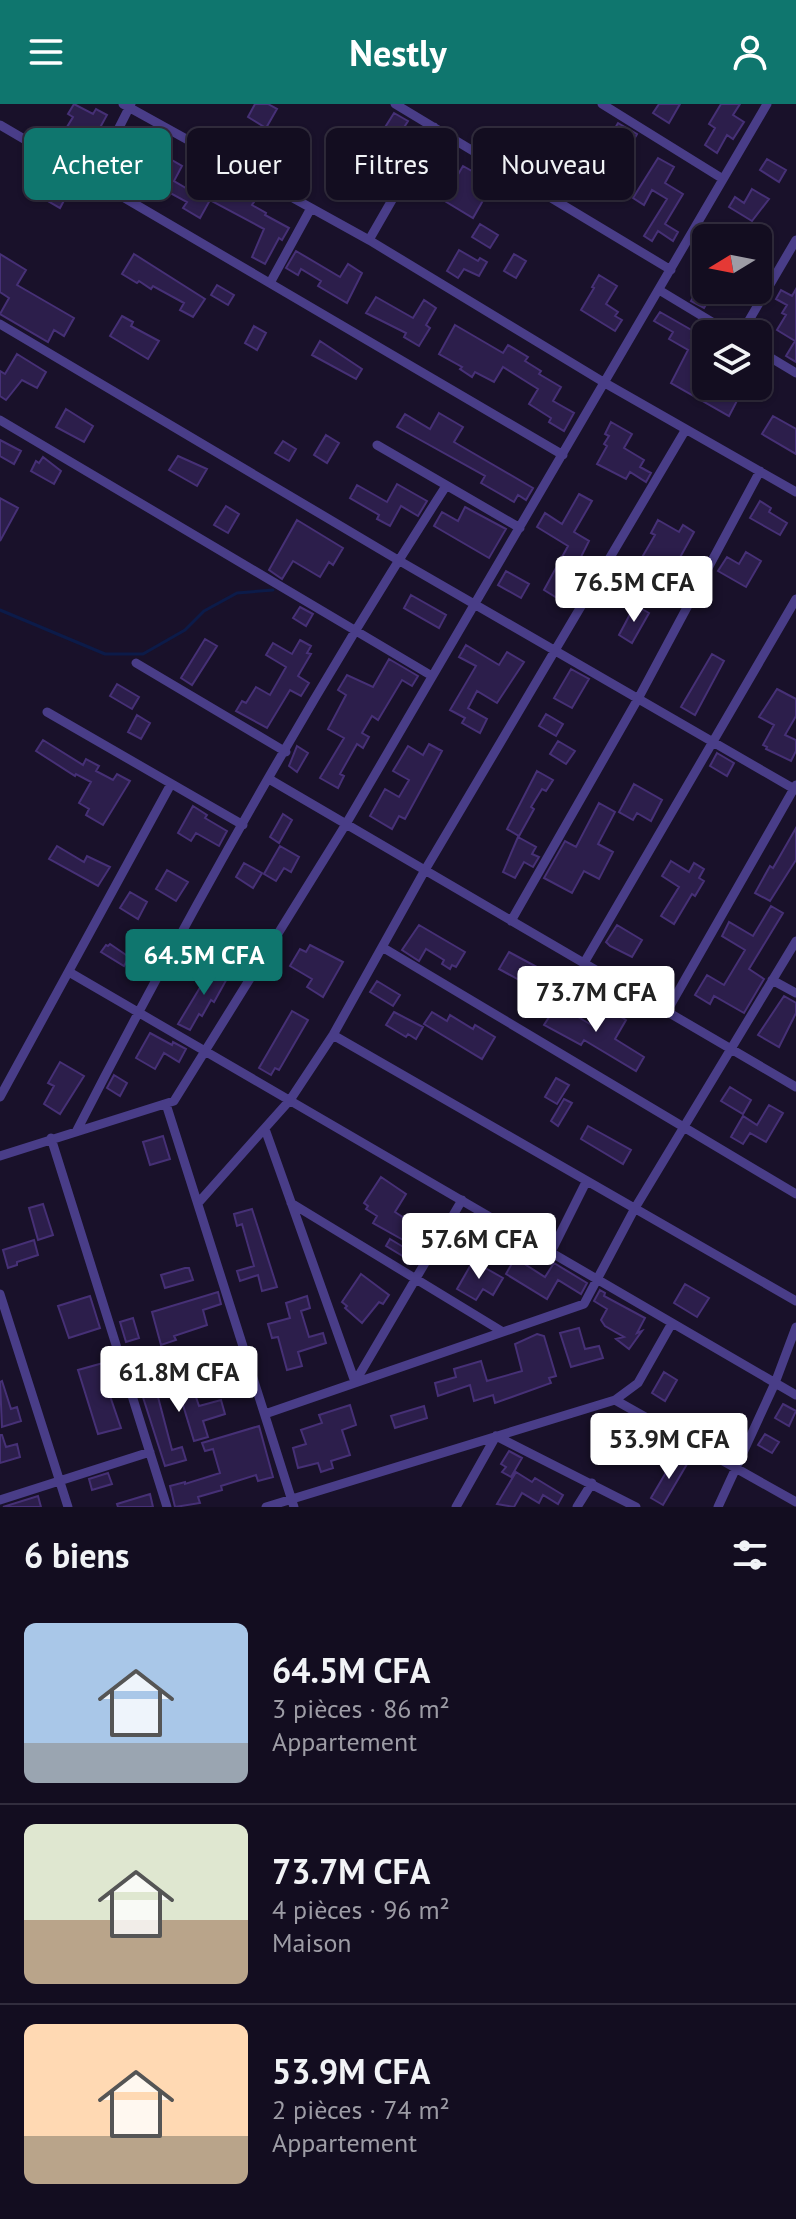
<!DOCTYPE html>
<html lang="fr">
<head>
<meta charset="utf-8">
<style>
	:root { --surface:#130d20; --page:#201b2d; --text:#f1f3f6; --muted:#9d9ca5; --line:#322d3e; --accent:#0f766e }
	body { margin:0; font-family:"PT Sans",sans-serif; background:var(--page); color:var(--text); height:100vh; display:flex; flex-direction:column; font-size:30px; white-space:nowrap }
	* { box-sizing:border-box; margin:0 }
	p { font-size:26px; color:var(--muted) }
	.icon { flex:none; width:44px; height:44px; fill:none; stroke:currentColor; stroke-width:2; stroke-linecap:round; stroke-linejoin:round }
	.map { position:relative; height:1403px; overflow:hidden }
	.details { display:flex; flex-direction:column; background:var(--surface); flex:1 }
	.details>* { flex:none }
	.guide { position:absolute; left:24px; top:24px; width:748px; height:72px; display:flex; gap:16px }
	.needle { width:52px; rotate:260deg }
	.buttons { position:absolute; left:692px; top:120px; display:grid; gap:16px }
	.buttons a { display:grid; place-items:center; width:80px; height:80px; border-radius:12px; background:var(--surface); box-shadow:0 2px 6px #0004,0 0 0 2px var(--line); font-size:40px }
	.price { position:absolute; translate:-50% -68px; padding:0 18px; border-radius:8px; background:#fff; color:#222; font-size:26px; line-height:52px; filter:drop-shadow(0 2px 4px #0008) }
	.price::after { content:''; position:absolute; left:50%; top:48px; width:24px; height:18px; margin-left:-12px; background:inherit; clip-path:polygon(0 0,100% 0,50% 100%) }
	.price.on { background:var(--accent); color:#fff }
	ul { padding:0; list-style:none }
	li { display:flex; align-items:center; gap:24px; height:200px; padding:0 24px }
	li+li { border-top:2px solid var(--line) }
	li span { display:grid; place-items:center; flex:none; width:224px; height:160px; border-radius:12px; color:#555 }
	li>.icon { margin-inline-start:auto }
	span .icon { width:96px; height:96px; fill:#fffc; stroke-width:1 }
	li b { font-size:34px }
	h2 { display:flex; justify-content:space-between; align-items:center; height:96px; padding:0 24px; font-size:34px }
	.tag { padding:0 28px; border-radius:12px; background:var(--surface); box-shadow:0 2px 6px #0004,0 0 0 2px var(--line); font-size:28px; line-height:72px }
	.tag.on { background:var(--accent); color:#fff }
	header { display:flex; justify-content:space-between; align-items:center; height:104px; padding:0 24px; background:var(--accent); color:#fff; font-size:36px; font-weight:800 }
	.map>svg:first-child { display:block }
	.lines { fill:none; stroke-linecap:round; stroke-linejoin:round }
	.stream { stroke:#0c1b49; stroke-width:3 }
	.building { fill:#2c1e4b; stroke:#463076; stroke-width:2 }
	.minor { stroke:#493d88; stroke-width:9 }
</style>
</head>
<body>
<header><svg class="icon" aria-label="menu" viewBox="0 0 24 24"><path d="M4 6h16M4 12h16M4 18h16"/></svg>Nestly<svg class="icon" aria-label="person" viewBox="0 0 24 24"><circle cx="12" cy="8" r="4"/><path d="M4 21q1-7 8-7t8 7"/></svg></header>
<div class="map">
<svg width="796" height="1403" viewBox="0 0 796 1403">
	<rect width="100%" height="100%" fill="#19112a"/>
	<g class="lines">
		<path class="stream" d="M0 506 105 550H143L185 526 204 507 237 489 273 486"/>
	</g>
	<path class="building" d="M74 0 93 10 96 5 107 11 86 49 74 42 77 36 64 28 73 13 68 10Z
		M255 0H268L277 5 266 24 248 13Z
		M659 0H680L669 19 653 9Z
		M721 0H740L733 11 744 18 733 35 727 31 717 49 705 41 715 24 709 20Z
		M394 9 408 17 398 33 384 25Z
		M618 19 637 30 618 63 606 56 595 76 584 69 602 37 606 39Z
		M132 24 162 42 158 48 182 62 174 77 191 87 201 72 254 98 252 101 266 109 265 111 289 124 282 136 279 134 265 160 252 153 264 125 210 96 200 114 183 104 187 98 150 78 159 63 137 50 127 67 114 59Z
		M658 54 674 63 665 79 683 90 665 120 678 128 673 137 658 127 652 137 644 132 667 95 652 86 644 101 633 94Z
		M767 55 786 66 779 78 760 66Z
		M427 61 438 68 428 86 416 78Z
		M463 62 493 79 473 114 443 96Z
		M55 84 67 91 60 104 48 97Z
		M752 85 769 95 752 117 729 103 735 93 744 99Z
		M480 120 498 131 490 144 472 133Z
		M459 146 478 157 480 154 487 158 479 172 464 165 458 174 447 167Z
		M296 147 340 173 348 160 362 169 347 199 318 182 321 177 301 165 298 171 286 164Z
		M0 150 26 166 17 181 74 214 64 232 54 226 48 238 0 210 9 194 0 188Z
		M134 150 205 195 193 213 180 206 184 199 153 182 151 185 139 177 137 179 122 170Z
		M514 150 526 157 516 174 504 167Z
		M706 170V186H734L727 200 712 191 704 204 691 197Z
		M599 171 617 182 606 200 618 208 615 212 622 216 615 227 581 206 594 184 592 183Z
		M217 181 234 191 228 201 211 191Z
		M796 185V258L786 252 795 237 777 226 786 211 782 209 787 201 776 195 781 186 792 192Z
		M376 193 413 214 424 196 436 204 426 221 430 224 419 242 404 233 406 229 366 209Z
		M660 208 695 228 691 235 706 243V282H720L739 293 729 312 671 279 688 246 669 235 673 228 654 217Z
		M122 212 133 218 131 222 159 237 148 255 110 232Z
		M455 221 503 249 508 241 528 253 525 257 541 267 539 270 561 283 553 297 574 309 564 327 549 318 551 314 529 300 538 285 503 263 494 278 475 268 472 273 460 265 462 263 439 250Z
		M254 222 266 229 257 246 245 239Z
		M320 237 362 265 356 275 312 251Z
		M17 250 46 268 37 284 22 276 6 296 0 292V267L5 270Z
		M66 305 93 322 84 338 56 323Z
		M439 309 463 323 454 338 533 384 526 396 518 391 514 398 481 379 485 372 397 323 405 310 430 325Z
		M773 312 796 325V350L762 330Z
		M611 318 632 330 624 344 644 356 640 363 651 369 646 378 630 368 626 375 597 360 607 342 604 340 609 332 605 330Z
		M326 331 339 339 327 359 314 351Z
		M0 336 21 347 14 360 0 352Z
		M283 337 296 345 289 357 275 349Z
		M178 352 207 365 197 382 169 366Z
		M43 353 61 367 54 380 31 367 36 357 39 359Z
		M397 380 427 397 418 412 401 402 390 422 377 415 379 411 350 394 357 381 387 398Z
		M579 390 592 397 574 428 589 437 569 477 577 482 567 500 544 486 568 442 537 423 545 409 562 420Z
		M0 394 18 404 0 437Z
		M760 397 771 404 769 408 787 419 780 431 750 414Z
		M226 402 239 410 228 429 214 421Z
		M465 403 506 425 489 454 434 422 442 408 458 417Z
		M297 416 343 444 333 461 329 458 320 473 293 457 282 475 269 466Z
		M658 416 679 428 683 421 694 428 667 477 637 462 655 431 651 429Z
		M746 448 761 457 746 483 718 467 727 453 739 460Z
		M506 467 529 480 521 494 498 481Z
		M411 491 446 511 439 524 404 504Z
		M635 501 649 509 632 539 619 531Z
		M300 503 313 510 306 522 293 514Z
		M205 535 217 542 192 581 181 574Z
		M300 536 311 542 307 549 311 550 298 572 309 579 301 592 290 586 267 624 236 607 242 597 246 599 256 583 270 591 286 563 266 551 273 539 292 550Z
		M466 541 499 561 507 548 524 558 497 599 477 587 468 604 487 615 480 629 462 619 465 614 450 606 476 562 459 553Z
		M712 550 724 557 695 611 681 603Z
		M389 555 418 572 412 582 402 576 378 616 372 612 362 629 369 633 363 644 357 640 340 670 344 672 338 684 320 674 344 634 328 625 346 591 338 586 347 571 373 583Z
		M571 565 589 575 572 604 554 594Z
		M117 580 139 593 132 605 110 592Z
		M777 585 796 595V612L785 631 796 636V647L791 657 766 645 767 643 763 641 774 621 759 613Z
		M546 610 563 620 556 632 539 622Z
		M137 611 150 619 141 635 128 628Z
		M43 636 83 661 86 655 99 662 96 667 113 676 117 670 130 677 103 721 86 711 89 705 79 699 91 678 76 670 75 672 36 647Z
		M558 637 575 647 566 660 550 650Z
		M429 640 442 647 405 715 399 712 392 725 370 712 385 685 399 693 409 676 393 667 408 642 423 651Z
		M297 642 308 649 297 668 289 662Z
		M717 649 734 659 727 672 710 662Z
		M537 667 553 676 546 687 542 685 531 703 534 705 519 732 507 725Z
		M634 680 662 696 651 717 637 709 633 716 619 708Z
		M599 699 615 708 598 740 613 748 599 775 584 767 572 789 544 774 565 737 576 743Z
		M193 702 207 711 205 714 227 727 219 742 196 729 191 737 178 729Z
		M283 710 292 716 279 739 270 733Z
		M796 724V756L770 797 755 789 770 762 773 764Z
		M518 733 536 743 532 750 539 753 533 763 524 758 515 774 503 768Z
		M57 742 84 758 87 752 110 763 98 782 49 755Z
		M280 742 299 753 291 768 284 764 276 777 264 770Z
		M671 757 689 768 694 759 704 765 699 774 704 777 695 792 692 790 674 820 661 812 679 783 662 772Z
		M244 759 262 769 253 784 236 773Z
		M167 766 188 778 176 797 156 785Z
		M130 788 147 798 138 815 120 804Z
		M771 802 783 809 749 865 764 875 744 909 714 892 710 900 695 891 707 871 724 881 745 846 722 832 729 818 753 832Z
		M419 821 465 848 456 863 452 861 450 865 442 860 444 856 426 845 419 857 402 846Z
		M617 821 642 836 632 853 610 842 606 838Z
		M110 840 129 853 124 862 101 848 106 841 108 842Z
		M310 841 343 858 323 893 307 883 312 875 290 862 300 845 306 848Z
		M509 848 565 878 554 895 499 865Z
		M213 862 229 871 214 898 211 896 202 912 199 910 190 926 178 920Z
		M377 877 400 891 393 902 370 888Z
		M784 892 796 899V909L779 943 758 931Z
		M601 901 626 916 615 935 644 953 636 967 584 936 581 941 544 921 555 904 571 913 573 910 590 920Z
		M292 907 308 916 279 966 275 964 271 971 259 964Z
		M394 908 423 923 416 935 408 930 406 933 386 921Z
		M432 908 447 917 450 911 473 925 475 921 495 933 482 955 424 920Z
		M150 929 172 941 173 938 186 945 179 958 164 949 155 965 136 954Z
		M60 958 84 972 60 1010 44 1000 54 982 48 979Z
		M114 971 127 979 120 992 107 984Z
		M556 974 569 981 557 1000 545 993Z
		M730 983 751 996 743 1010 721 997Z
		M564 995 572 999 558 1022 551 1017Z
		M769 1001 783 1009 766 1038 750 1029 743 1040 731 1033 743 1012 757 1021Z
		M588 1022 631 1046 623 1060 581 1035Z
		M163 1032 170 1055 150 1061 143 1038Z
		M381 1073 406 1090 395 1108 415 1121 405 1137 373 1119 377 1112 366 1105 368 1102 364 1099Z
		M43 1100 53 1131 38 1136 29 1104Z
		M252 1105 277 1183 262 1187 258 1171 240 1177 237 1167 254 1162 242 1120 237 1122 234 1110Z
		M390 1135 420 1153 416 1160 386 1142Z
		M34 1136 38 1151 17 1158V1161L8 1164 3 1146Z
		M515 1154 545 1173 554 1159 587 1179 581 1190 558 1176 547 1195 506 1170Z
		M473 1157 503 1174 493 1191 483 1185 476 1196 457 1185Z
		M185 1164H189L193 1176 165 1184 161 1171Z
		M361 1170 389 1191 383 1200 379 1198 362 1219 345 1204 347 1202 342 1198Z
		M685 1180 709 1194 697 1213 674 1199Z
		M600 1186 605 1189 604 1192 645 1214 637 1229 642 1227 629 1245 616 1235 624 1233 605 1222 601 1216 607 1205 594 1197Z
		M218 1188 221 1200 203 1206 207 1221 174 1232 176 1236 161 1241 152 1208Z
		M90 1192 100 1224 69 1234 58 1202Z
		M307 1192 310 1204 301 1207 309 1233 323 1229 326 1239 298 1248 302 1262 287 1266 278 1233 272 1234 268 1220 290 1214 286 1199Z
		M133 1214 139 1234 126 1238 120 1218Z
		M579 1224 585 1245 599 1242 603 1254 571 1263 560 1229Z
		M537 1230 544 1232 556 1272 549 1274 551 1279 495 1299 493 1291 474 1297 470 1281 438 1292 435 1279 456 1273 454 1265 481 1257 487 1277 522 1267 515 1240Z
		M103 1259 112 1291 110 1292 121 1324 98 1330 78 1266Z
		M664 1268 677 1276 665 1297 652 1289Z
		M188 1269 199 1302 221 1296 225 1310 203 1317 208 1333 194 1337 179 1288 158 1293 172 1346 182 1343 186 1356 165 1362 141 1287 153 1284 152 1281Z
		M2 1277 11 1305 17 1303 21 1317 2 1323 0 1278Z
		M783 1300 796 1307 789 1322 775 1314Z
		M350 1301 356 1321 342 1326 350 1351 331 1357 333 1364 321 1368 318 1359 298 1364 293 1344 306 1340 301 1326 322 1319 319 1311Z
		M424 1302 427 1314 395 1324 391 1312Z
		M627 1321 644 1331 634 1348 617 1338Z
		M259 1322 273 1373 258 1377 256 1371 221 1382 222 1386 198 1393 200 1399 175 1403 170 1382 185 1378V1380L220 1369 213 1345 205 1347 202 1339Z
		M765 1330 779 1338 772 1349 758 1341Z
		M0 1331H2L6 1343 17 1340 20 1353 0 1359Z
		M509 1347 522 1354 511 1373 502 1368 506 1363 501 1360Z
		M675 1353 687 1360 663 1401 651 1394Z
		M516 1368 532 1378 535 1374 563 1391 558 1400 543 1391 539 1399 522 1389 514 1403 497 1400Z
		M108 1369 112 1380 92 1386 89 1375Z
		M150 1390 153 1403H118L117 1400Z
		M38 1392 41 1403H3Z"/>
	<g class="lines">
		<path class="minor" d="M123 0 369 136 605 279 796 388
			M395 0 671 166
			M602 0 723 75
			M0 21 563 351
			M93 75 131 0
			M369 136 434 23
			M270 179 311 104
			M659 186 732 230
			M0 220 398 456 796 686
			M741 230 796 136
			M758 246 796 269
			M0 316 432 572
			M377 341 520 424
			M136 559 286 648
			M47 608 243 721
			M269 675 796 983
			M511 817 639 593 760 367
			M382 843 796 1090
			M584 859 796 495
			M69 868 796 1291
			M772 876 796 889
			M667 907 796 681
			M333 931 796 1197
			M0 993 171 680
			M166 1000 294 1403
			M265 1025 355 1278
			M76 1028C189 808 312 590 446 382
			M51 1034 167 1403
			M0 1052 174 997 346 720 767 0
			M199 1098 290 996 333 931 425 766 686 325
			M291 1099 503 1228
			M551 1148 586 1078
			M0 1190 68 1403
			M355 1278 462 1096
			M615 1296 638 1279 672 1219
			M265 1310 584 1200 635 1104 796 837
			M0 1396 150 1348
			M266 1403 615 1296 796 1398
			M456 1403 496 1332 636 1403
			M577 1403 592 1379
			M718 1403 775 1279 796 1223"/>
	</g>
</svg>
<div class="buttons">
<a><svg class="needle" viewBox="-14 -14 28 28"><path d="M0-13l5 13h-10z" fill="#e53935"/><path d="M0 13l5-13h-10z" fill="#9d9ca5"/></svg></a>
<a><svg class="icon" aria-label="layers" viewBox="0 0 24 24"><path d="M12 4l9 5-9 5-9-5zM3 14l9 5 9-5"/></svg></a>
</div>
<b class="price" style="left:634px;top:520px">76.5M CFA</b>
<b class="price on" style="left:204px;top:893px">64.5M CFA</b>
<b class="price" style="left:596px;top:930px">73.7M CFA</b>
<b class="price" style="left:479px;top:1177px">57.6M CFA</b>
<b class="price" style="left:179px;top:1310px">61.8M CFA</b>
<b class="price" style="left:669px;top:1377px">53.9M CFA</b>
<div class="guide">
<a class="tag on">Acheter</a>
<a class="tag">Louer</a>
<a class="tag">Filtres</a>
<a class="tag">Nouveau</a>
</div>
</div>
<section class="details">
<h2>6 biens<svg class="icon" aria-label="filters" viewBox="0 0 24 24"><path d="M4 7h16M4 17h16"/><circle cx="9" cy="7" r="2"/><circle cx="15" cy="17" r="2"/></svg></h2>
<ul>
<li><span style="background:linear-gradient(#a9c7e8 75%,#9aa5b1 0)"><svg class="icon" aria-label="home" viewBox="0 0 24 24"><path d="M3 11l9-7 9 7M6 9v11h12V9"/></svg></span><div><b>64.5M CFA</b><p>3 pièces · 86 m²</p><p>Appartement</p></div></li>
<li><span style="background:linear-gradient(#dfe7d0 60%,#b9a48a 0)"><svg class="icon" aria-label="home" viewBox="0 0 24 24"><path d="M3 11l9-7 9 7M6 9v11h12V9"/></svg></span><div><b>73.7M CFA</b><p>4 pièces · 96 m²</p><p>Maison</p></div></li>
<li><span style="background:linear-gradient(#ffd9b3 70%,#b9a48a 0)"><svg class="icon" aria-label="home" viewBox="0 0 24 24"><path d="M3 11l9-7 9 7M6 9v11h12V9"/></svg></span><div><b>53.9M CFA</b><p>2 pièces · 74 m²</p><p>Appartement</p></div></li>
</ul>
</section>
</body>
</html>
